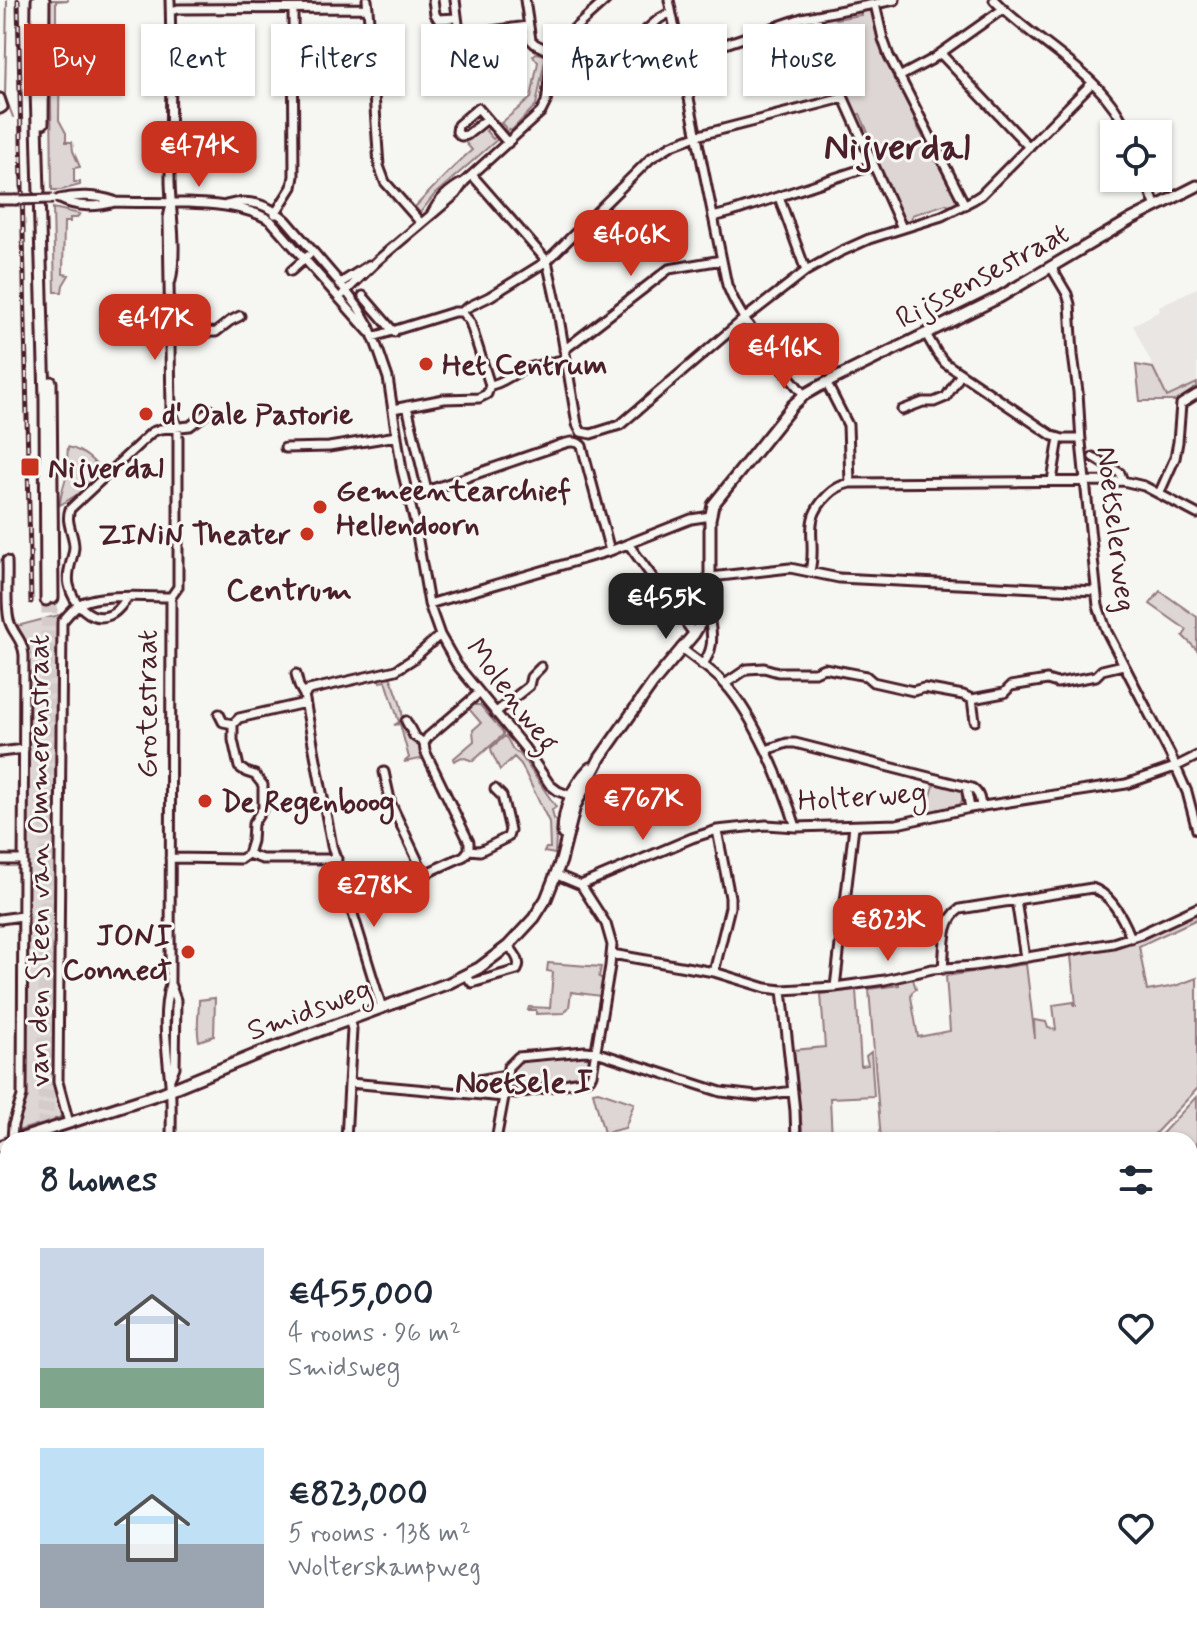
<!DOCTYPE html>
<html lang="en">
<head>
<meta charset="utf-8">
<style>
	:root { --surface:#fff; --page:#f2f2f3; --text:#1f2937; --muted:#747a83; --accent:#c8321e }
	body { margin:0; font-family:Mynerve,sans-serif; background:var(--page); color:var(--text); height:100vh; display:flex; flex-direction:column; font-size:30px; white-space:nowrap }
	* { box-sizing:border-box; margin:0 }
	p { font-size:26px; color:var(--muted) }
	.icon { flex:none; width:44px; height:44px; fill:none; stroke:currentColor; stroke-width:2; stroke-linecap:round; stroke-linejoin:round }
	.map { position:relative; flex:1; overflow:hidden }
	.details { position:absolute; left:0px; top:1132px; width:1198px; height:514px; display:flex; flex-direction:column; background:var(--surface); border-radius:24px 24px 0 0; box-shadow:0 2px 6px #0004 }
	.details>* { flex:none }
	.hud { position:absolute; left:24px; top:24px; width:1150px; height:72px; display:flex; gap:16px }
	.fabs { position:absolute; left:1100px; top:120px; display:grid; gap:16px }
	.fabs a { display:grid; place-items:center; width:72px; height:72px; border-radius:0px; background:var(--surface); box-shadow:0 2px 6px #0004; font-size:40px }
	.price { position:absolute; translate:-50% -68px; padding:0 18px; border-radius:16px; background:var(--accent); color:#fff; font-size:26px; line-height:52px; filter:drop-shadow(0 2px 4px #0008) }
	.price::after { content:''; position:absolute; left:50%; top:48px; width:24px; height:18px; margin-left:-12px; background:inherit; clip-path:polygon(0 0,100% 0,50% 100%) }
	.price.current { background:#222; color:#fff }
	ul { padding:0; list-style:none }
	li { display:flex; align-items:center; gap:24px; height:200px; padding:0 40px }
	li span { display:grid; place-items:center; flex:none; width:224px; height:160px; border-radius:0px; color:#555 }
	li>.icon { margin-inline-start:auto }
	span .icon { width:96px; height:96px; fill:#fffc; stroke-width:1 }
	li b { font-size:34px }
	h2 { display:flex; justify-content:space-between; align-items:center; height:96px; padding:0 40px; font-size:34px }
	.pill { padding:0 28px; border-radius:0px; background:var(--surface); box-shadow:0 2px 6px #0004; font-size:28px; line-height:72px }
	.pill.current { background:var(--accent); color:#fff }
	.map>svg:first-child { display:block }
	.built { fill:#e9e6e3 }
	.green { fill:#ddd6d5; stroke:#947a80; stroke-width:2 }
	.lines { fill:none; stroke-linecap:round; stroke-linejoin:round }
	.stream { stroke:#8e747a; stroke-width:2 }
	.major-tunnel { stroke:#d4cbca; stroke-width:9; stroke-dasharray:9 4.5; stroke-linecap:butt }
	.minor-casing { stroke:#4a1f2b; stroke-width:13 }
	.major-casing { stroke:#4a1f2b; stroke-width:15 }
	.minor { stroke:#f6f6f2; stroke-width:7 }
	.major { stroke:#f6f6f2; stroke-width:9 }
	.rail-casing { stroke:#4a1f2b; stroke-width:5 }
	.rail { stroke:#f6f6f2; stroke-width:2; stroke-dasharray:6; stroke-linecap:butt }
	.minor-bridge-casing { stroke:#4a1f2b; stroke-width:13; stroke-linecap:butt }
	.minor-bridge { stroke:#f6f6f2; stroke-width:7 }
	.poi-dot { fill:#c8321e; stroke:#f6f6f2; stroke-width:3 }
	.labels { text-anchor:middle; stroke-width:6; stroke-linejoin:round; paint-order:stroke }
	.street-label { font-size:30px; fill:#4a1f2b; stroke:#f6f6f2 }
	.poi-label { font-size:30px; font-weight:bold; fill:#4a1f2b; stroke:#f6f6f2; text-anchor:start }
	.neighbourhood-label { font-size:32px; font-weight:bold; fill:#4a1f2b; stroke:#f6f6f2 }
	.district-label { font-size:38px; font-weight:bold; fill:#4a1f2b; stroke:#f6f6f2 }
</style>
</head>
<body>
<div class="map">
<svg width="1197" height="1645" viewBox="0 0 1197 1645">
	<rect width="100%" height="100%" fill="#f6f6f2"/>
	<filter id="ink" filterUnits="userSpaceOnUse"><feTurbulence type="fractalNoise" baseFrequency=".0125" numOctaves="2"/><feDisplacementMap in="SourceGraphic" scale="16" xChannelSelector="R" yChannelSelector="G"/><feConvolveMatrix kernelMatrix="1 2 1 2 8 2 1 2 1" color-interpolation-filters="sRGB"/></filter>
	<g filter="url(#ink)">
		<path class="built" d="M180 0H356H353V4L180 7Z
			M1197 288V382L1167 396 1133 325 1160 311 1159 306Z"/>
		<path class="green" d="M50 0H69L56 1V26L60 35 59 120 66 133V142H72L73 151 80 167 74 168V182H80V185L61 190H52Z
			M866 8 873 13 882 46 916 116 914 120 925 141 929 142C940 161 947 182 959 200L958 205 952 208 946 204 912 215 911 222 908 223 902 220 865 137 869 135 860 114 855 115 840 82 845 79 837 59 831 61 828 49 834 47 827 25H822V17L834 14 836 19 861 15 860 9Z
			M536 53 546 55 536 105 511 131 509 129 504 134 502 132 506 128 501 123 531 98 538 62 533 56Z
			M486 125 490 127 486 131 493 139 497 136 499 138 435 194 420 213 415 207C434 187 451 168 472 150L465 142Z
			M53 208 80 214 76 218H70V222H64L63 274 69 275 63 285 62 292H55Z
			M1136 365 1153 368 1167 397 1197 383V391L1175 401H1140Z
			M68 447C84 451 95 461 104 475L83 491 60 505C60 494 64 487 66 477 67 467 67 457 68 447Z
			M1160 591 1197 617V650L1183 636 1187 630 1150 604Z
			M67 613 61 618 56 1083 63 1111 61 1117 18 1131 15 1130 23 1104 25 852 27 849 28 837 25 835 28 829V817L25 815 28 809V797L25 794 24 641 16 629 17 626Z
			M389 675C394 684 398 696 401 706 403 715 402 724 407 732 414 745 424 742 421 759L404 762 409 758 400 724 394 725 399 722 386 681 380 682 379 678Z
			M474 705H480L503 732V735L473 761 462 757 454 761 453 759 474 741 473 730 481 723 469 709Z
			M505 736C511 742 510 751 520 754L556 807 552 810 554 819 557 820 555 854 544 852 546 848H550L549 822 521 764 514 757 500 770 492 753 491 748Z
			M934 784 962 791C964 797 963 801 959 805L927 812Z
			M1197 912V919L1139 946 1147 991 1175 986 1197 978V1089L1149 1140H997V1138L986 1140H881L869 989 899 985V979L912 976 916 989 912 992 911 997 918 1037 950 1031 946 976 1026 964 1035 1039 1034 1020 1046 1022 1048 1028 1056 1030 1053 1005 1074 1002V1005H1076L1071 956C1119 947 1153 932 1197 912Z
			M548 963 601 967 599 977 603 979 600 996 571 992 569 1007 564 1013 536 1014V1010H528L529 1007 550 1008 553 972 547 971Z
			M856 990 861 1066 868 1065 866 1056 871 1052 874 1096 830 1098 832 1140H803L794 1050 825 1047 821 994Z
			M215 998 214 1036 199 1041C196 1029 199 1013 199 1000Z
			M583 1054 588 1057C590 1064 587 1071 583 1077L511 1089 508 1086 511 1068 520 1059Z
			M598 1091 634 1103 625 1128 604 1133 593 1092Z
			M1197 1096V1160L1190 1159V1140H1156Z
			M0 1451H5L6 1530 8 1531V1638H13V1645H0Z
			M1190 1552 1197 1554V1645H1152L1154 1638H1190Z
			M296 1638H405V1645H296Z
			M420 1638H581V1645H419Z
			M588 1638H807L806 1645H588Z
			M929 1638H1087L1096 1645H931Z"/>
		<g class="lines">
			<path class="stream" d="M7 0 5 96 13 117"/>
			<path class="major-tunnel" d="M42 1140 46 600
				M49 1140 53 598"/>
			<g class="minor-casing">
				<path id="minor" d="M170 0C172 60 170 121 170 182 171 215 178 248 171 281
					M433 0 435 14 438 19 457 18
					M455 0 464 72 470 78 484 77
					M525 0 531 40 535 44 553 53
					M669 0 727 285C745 330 775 358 804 395
					M994 0C1036 44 1106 75 1128 134
					M875 4 883 39 889 56 965 205
					M368 8 379 166 385 182 421 223
					M171 11 178 9 368 8 367 0
					M816 15 833 74 902 228
					M460 35 528 26
					M941 54 1029 147
					M681 59 802 18 895 0
					M899 77 931 60 1003 9
					M549 83 571 86 586 82 659 19 671 12
					M0 98 3 107 0 109
					M487 119 467 135 461 136 457 132 458 125 478 108 508 143
					M472 175 547 261 557 306 577 424 581 432 591 434 620 425 744 319 806 271 840 252 869 239 942 216 973 200 981 195 1092 83
					M1145 178 1156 207
					M779 197 806 271
					M59 199C76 195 97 195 114 201
					M60 199C77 208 98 207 115 202 158 204 236 197 271 221L369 332
					M0 200H15
					M171 204 168 218 171 410 178 428V587L171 597 170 984C161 1015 167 1051 170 1083 172 1102 171 1121 171 1140
					M226 205C249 198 268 204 286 220L340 283 358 307 369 326 379 352 388 378 402 470 415 523 429 604 440 635 457 665 524 747 550 785 558 791 576 798
					M275 214 292 187 294 176 293 9
					M431 215C438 200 450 189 464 182L541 112 546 102 553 53 556 45 606 0
					M713 217 732 212 874 165
					M1051 267 1067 294 1070 304 1073 355 1078 392 1081 442 1098 606 1107 632 1170 754 1187 792 1197 830
					M291 271 308 256
					M339 284 369 265
					M343 294 378 260 456 194 463 184
					M363 296 394 332
					M462 312 470 322 490 385
					M170 333 216 332 230 321 240 316
					M926 334 937 353 945 363 1053 436 1063 439H1081
					M373 337 454 312H462L466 308 489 297 547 261 651 158 672 145 696 136 843 98
					M564 350 669 269 722 260
					M826 382 848 425 850 483
					M407 406 427 491
					M393 409 444 399 479 398 487 394 490 385C501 384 509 376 520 371 535 365 550 363 566 359
					M902 410 923 402H934L946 397 961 374
					M285 448 329 447 397 436
					M1093 457 1120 473 1123 481
					M1052 481 1059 438
					M1159 494 1175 458 1178 442 1181 404 1197 394
					M409 497 554 447C563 444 575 438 582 446L610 551
					M629 545 694 634
					M7 561C8 580 5 602 9 620 12 633 23 639 24 655L22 1096 13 1125 12 1140
					M810 571C818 539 800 522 828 495 835 488 841 485 850 483L1123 481 1144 486 1197 514
					M711 577 790 568 839 578 1095 591
					M128 597C123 603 118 612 110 615 91 623 73 603 69 585 66 571 73 560 74 547 74 533 65 523 70 509L152 432 160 429 190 426 211 410 218 413
					M429 604 610 551 691 519 711 516
					M681 648C696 660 712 670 725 684 754 715 783 785 796 827
					M702 665C713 651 713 639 710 622L704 617
					M296 674 299 686 304 695 332 846 382 1008
					M725 684 747 669 764 668 778 672H815L824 668 866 676 873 682 913 691 924 688 963 695 972 699 1004 693 1011 686 1047 680 1057 683 1096 676 1102 670 1123 665
					M304 695 309 690 396 670 413 659 440 635
					M972 699 975 721
					M495 713 529 686 531 677 541 667
					M219 714 223 722 233 724
					M406 721 414 736 424 743
					M424 743 425 751 469 842V850
					M424 743 428 737 479 693
					M766 750 787 743H795L972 788C979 793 980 798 981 807
					M0 752 24 749
					M384 772 391 804 424 874
					M966 787 970 808
					M248 854 252 841 253 824 263 808V785L255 775 246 772 239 767 233 740V724L239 718 305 703
					M170 858 241 859 248 854 262 859H337
					M0 860H23
					M581 885 692 838 717 830 766 825 796 827 897 824 970 808 1126 784 1175 767 1197 756
					M1016 900 1025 958
					M352 907 464 856 469 850 480 851 508 837 510 830 502 796 495 789
					M0 919 22 916
					M612 954 714 972 766 988 782 990 835 987 885 980 932 969 973 966 1113 943 1141 934 1197 908
					M943 969C945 949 942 920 960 909L1092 888C1111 894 1124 920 1131 938
					M714 972 730 907V897L717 830
					M466 975 472 983 517 970C522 962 514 952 508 946
					M835 987 854 826
					M782 990 795 1111 796 1140
					M170 1079 175 1067 176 1000 171 986
					M350 1083 504 1097 508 1067 518 1057 585 1051 596 1052 721 1092 757 1096 793 1091
					M504 1092 518 1093 585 1080 590 1078 592 1074 610 966 612 945 606 924 581 885 557 875
					M462 1093 464 1086 468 1082 506 1075
					M69 1123 58 1082 62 622C67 616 73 608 80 604 98 593 150 597 171 597
					M346 1140 352 1029 349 1020
					M496 1140 504 1097
					M0 1274H8
					M0 1445 5 1440 8 1433
					M170 1645 171 1638"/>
			</g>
			<g class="major-casing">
				<path id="major" d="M37 0 36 89 45 399 46 600
					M43 123 44 0
					M51 382 53 598
					M563 834C563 809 573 785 590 768
					M16 1140 162 1093 262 1052 449 983 479 968 508 946 534 918 546 899 561 861 575 806 600 758 653 683 694 634 704 617 710 591V519L713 505 793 405 804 395 818 387 1000 297 1130 220 1197 186
					M0 1146 8 1143
					M49 1638 50 1645
					M58 1638V1645"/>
			</g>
			<use href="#minor" class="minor"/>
			<use href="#major" class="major"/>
			<g class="rail-casing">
				<path id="rail" d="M18 0 31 602
					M29 1645V1638"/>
			</g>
			<use href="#rail" class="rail"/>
			<g class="minor-bridge-casing">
				<path id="minor-bridge" d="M15 200 53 199"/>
			</g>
			<use href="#minor-bridge" class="minor-bridge"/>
		</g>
	</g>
	<g class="poi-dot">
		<circle cx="426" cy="364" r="8"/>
		<circle cx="146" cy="414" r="8"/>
		<rect x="20" y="457" width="20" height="20" rx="4"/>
		<circle cx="320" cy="507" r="8"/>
		<circle cx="307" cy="534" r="8"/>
		<circle cx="205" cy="801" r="8"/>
		<circle cx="188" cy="952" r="8"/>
	</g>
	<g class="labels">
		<g class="street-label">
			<text transform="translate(982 275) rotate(-28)" y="10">Rijssensestraat</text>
			<text transform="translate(1117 529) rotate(83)" y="10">Noetselerweg</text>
			<text transform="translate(513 695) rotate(53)" y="10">Molenweg</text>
			<text transform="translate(146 704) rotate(-90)" y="10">Grotestraat</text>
			<text transform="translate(862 796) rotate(-4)" y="10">Holterweg</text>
			<text transform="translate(38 861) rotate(-90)" y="10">van den Steen van Ommerenstraat</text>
			<text transform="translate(309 1009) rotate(-20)" y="10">Smidsweg</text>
		</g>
		<g class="poi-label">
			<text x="442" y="374">Het Centrum</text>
			<text x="162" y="424">d' Oale Pastorie</text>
			<text x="48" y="477">Nijverdal</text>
			<text x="336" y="500">Gemeentearchief<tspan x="336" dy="34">Hellendoorn</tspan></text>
			<text x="291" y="544" text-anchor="end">ZINiN Theater</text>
			<text x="221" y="811">De Regenboog</text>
			<text x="172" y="945" text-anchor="end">JONI<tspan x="172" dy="34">Connect</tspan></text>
		</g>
		<g class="neighbourhood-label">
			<text x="289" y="600">Centrum</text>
			<text x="524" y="1092">Noetsele I</text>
		</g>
		<g class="district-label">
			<text x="897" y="159">Nijverdal</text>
		</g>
	</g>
</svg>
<div class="fabs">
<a><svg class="icon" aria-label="locate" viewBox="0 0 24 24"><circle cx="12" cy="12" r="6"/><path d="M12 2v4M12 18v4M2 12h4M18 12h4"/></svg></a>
</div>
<b class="price" style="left:199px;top:189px">€474K</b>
<b class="price" style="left:631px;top:278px">€406K</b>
<b class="price" style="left:155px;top:362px">€417K</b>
<b class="price" style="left:784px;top:391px">€416K</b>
<b class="price current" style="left:666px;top:641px">€455K</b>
<b class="price" style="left:643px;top:842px">€767K</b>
<b class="price" style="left:374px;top:929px">€278K</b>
<b class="price" style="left:888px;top:963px">€823K</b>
<div class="hud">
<a class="pill current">Buy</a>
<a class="pill">Rent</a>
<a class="pill">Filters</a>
<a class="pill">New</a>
<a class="pill">Apartment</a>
<a class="pill">House</a>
</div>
<section class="details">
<h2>8 homes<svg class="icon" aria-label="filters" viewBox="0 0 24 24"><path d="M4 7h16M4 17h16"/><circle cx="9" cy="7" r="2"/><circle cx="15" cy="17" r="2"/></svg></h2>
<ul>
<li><span style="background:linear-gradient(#c9d6e8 75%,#7fa58c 0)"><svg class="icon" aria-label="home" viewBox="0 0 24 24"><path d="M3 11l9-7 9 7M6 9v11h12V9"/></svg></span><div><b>€455,000</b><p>4 rooms · 96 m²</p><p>Smidsweg</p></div><svg class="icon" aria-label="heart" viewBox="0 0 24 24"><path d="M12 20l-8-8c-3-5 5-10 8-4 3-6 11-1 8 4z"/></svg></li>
<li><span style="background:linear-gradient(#bfe0f5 60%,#9aa5b1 0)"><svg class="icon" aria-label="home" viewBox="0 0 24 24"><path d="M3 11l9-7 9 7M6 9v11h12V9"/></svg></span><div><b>€823,000</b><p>5 rooms · 138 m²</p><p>Wolterskampweg</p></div><svg class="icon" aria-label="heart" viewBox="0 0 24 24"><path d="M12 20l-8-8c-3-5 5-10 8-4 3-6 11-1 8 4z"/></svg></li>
</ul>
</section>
</div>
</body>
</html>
